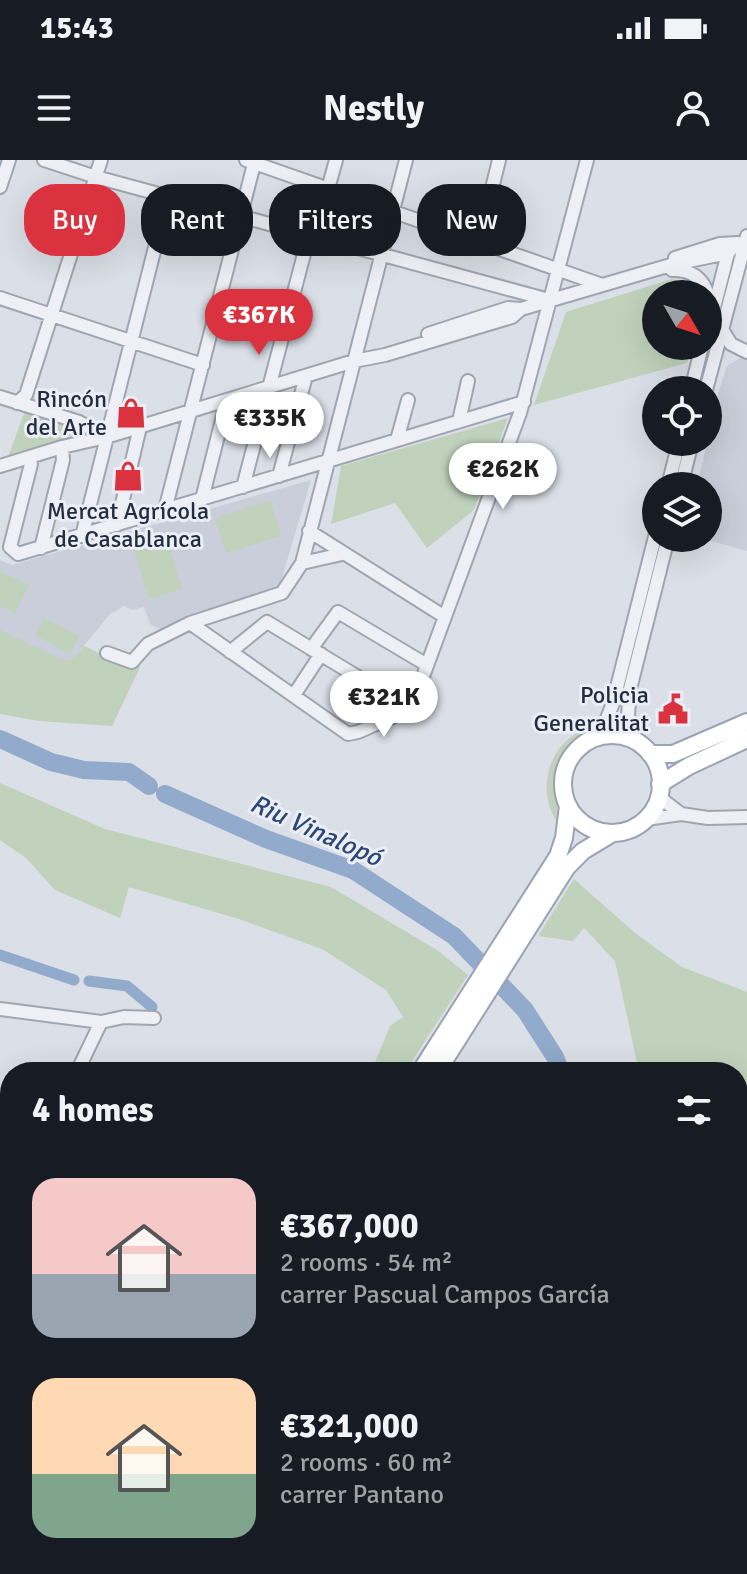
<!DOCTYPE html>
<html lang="en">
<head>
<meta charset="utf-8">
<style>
	:root { --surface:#171b24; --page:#242831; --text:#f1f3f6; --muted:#9ea1a6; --accent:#da333f }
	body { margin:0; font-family:Signika,sans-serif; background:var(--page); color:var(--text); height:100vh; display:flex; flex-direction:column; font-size:30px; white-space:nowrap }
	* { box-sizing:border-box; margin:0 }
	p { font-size:26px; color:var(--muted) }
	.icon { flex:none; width:44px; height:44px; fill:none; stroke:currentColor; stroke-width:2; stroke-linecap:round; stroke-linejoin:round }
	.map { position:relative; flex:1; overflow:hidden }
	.side { position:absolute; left:0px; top:902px; width:748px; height:512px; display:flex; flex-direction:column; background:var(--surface); border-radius:32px 32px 0 0; box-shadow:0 8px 32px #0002 }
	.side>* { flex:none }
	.top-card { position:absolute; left:24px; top:24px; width:700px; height:72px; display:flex; gap:16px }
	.needle { width:52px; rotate:129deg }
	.fabs { position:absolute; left:642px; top:120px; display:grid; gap:16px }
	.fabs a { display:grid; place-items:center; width:80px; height:80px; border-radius:50%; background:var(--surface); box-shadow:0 8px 32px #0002; font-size:40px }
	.price { position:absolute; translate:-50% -68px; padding:0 18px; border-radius:28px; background:#fff; color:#222; font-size:26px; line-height:52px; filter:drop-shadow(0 2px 4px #0008) }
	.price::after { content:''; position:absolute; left:50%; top:48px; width:24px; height:18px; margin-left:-12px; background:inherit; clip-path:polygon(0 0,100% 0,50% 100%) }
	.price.current { background:var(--accent); color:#fff }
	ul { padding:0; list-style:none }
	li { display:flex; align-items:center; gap:24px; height:200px; padding:0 32px }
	li span { display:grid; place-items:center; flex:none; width:224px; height:160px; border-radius:24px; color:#555 }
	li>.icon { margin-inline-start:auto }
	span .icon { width:96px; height:96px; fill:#fffc; stroke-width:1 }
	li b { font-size:34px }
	h2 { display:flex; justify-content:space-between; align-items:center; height:96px; padding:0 32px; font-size:34px }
	.pill { padding:0 28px; border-radius:32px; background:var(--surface); box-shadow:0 8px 32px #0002; font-size:28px; line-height:72px }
	.pill.current { background:var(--accent); color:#fff }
	.status { display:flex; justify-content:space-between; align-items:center; height:56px; padding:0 40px; background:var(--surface); direction:ltr }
	.status svg { height:22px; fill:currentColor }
	header { display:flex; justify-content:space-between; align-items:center; height:104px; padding:0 32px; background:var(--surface); font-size:36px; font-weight:700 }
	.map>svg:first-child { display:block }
	.built { fill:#c9ceda }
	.green { fill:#c0d2bc }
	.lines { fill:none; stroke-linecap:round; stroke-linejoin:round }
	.canal { stroke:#92aacb; stroke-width:11 }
	.river { stroke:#92aacb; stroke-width:18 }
	.minor-casing { stroke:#a0a6b1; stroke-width:16 }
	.major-casing { stroke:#9aa2b4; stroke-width:20 }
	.minor { stroke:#eef0f5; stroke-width:12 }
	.major { stroke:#fff; stroke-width:16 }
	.labels { text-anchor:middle; stroke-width:6; stroke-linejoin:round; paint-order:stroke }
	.poi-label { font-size:24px; fill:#242c3f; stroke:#ebeef5; text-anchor:end }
	.water-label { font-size:26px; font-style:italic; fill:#2b4776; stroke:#ebeef5 }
</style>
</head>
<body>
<div class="status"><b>15:43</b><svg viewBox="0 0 49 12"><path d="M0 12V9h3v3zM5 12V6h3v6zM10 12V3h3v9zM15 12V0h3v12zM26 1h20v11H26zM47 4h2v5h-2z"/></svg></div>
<header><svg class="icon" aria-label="menu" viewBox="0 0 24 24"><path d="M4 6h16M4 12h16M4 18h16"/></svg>Nestly<svg class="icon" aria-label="person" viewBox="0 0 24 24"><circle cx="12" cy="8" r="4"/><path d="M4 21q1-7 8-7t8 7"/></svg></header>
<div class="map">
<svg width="747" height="1414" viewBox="0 0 747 1414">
	<rect width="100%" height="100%" fill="#dbdfe7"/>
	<path class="built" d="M740 198 747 199V391L701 378H708V326H697L719 230 727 206Z
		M311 320 279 428 160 469 150 464 144 447 132 450 124 446 110 454 73 499 62 501 0 473V400L12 405Z"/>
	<path class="green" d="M672 119 687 122 698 134H656V186H692L687 203 534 245 566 152Z
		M25 251 76 265 87 272 8 297Z
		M508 258 474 350 427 388 395 343 331 364 341 306Z
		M271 340 281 376 226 393 215 358Z
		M165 373 182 429 149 439 132 384Z
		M0 411 29 425 15 453 0 446Z
		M44 458 79 476 70 494 35 475Z
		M0 470 62 500 73 499 84 486 133 509 141 505 112 566 39 561 0 554Z
		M587 568 593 572 573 585 562 601 557 621V662C535 629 549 582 587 568Z
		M0 623 105 669 331 727 437 790 468 815 405 912H371L390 866 403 857 386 830 322 789 239 759 129 727 120 758 55 730 26 698 0 680Z
		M574 719 635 773 682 807 747 832V1170L738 1157V912H639L615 801 584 768 573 781 538 776Z
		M51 1404H114L122 1414H43Z"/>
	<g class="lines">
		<path class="canal" d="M0 795 74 820
			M89 821 127 826 152 847
			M688 1414 691 1404"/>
		<path class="river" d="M0 579 51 602 84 610 129 612 149 626
			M165 634 266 679 353 710 454 776 525 850 555 897 561 912
			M738 1218 747 1223"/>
		<g class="minor-casing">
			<path id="minor" d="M44 0 96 17 549 140
				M246 0 602 125
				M0 27 9 0
				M328 29 336 0
				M479 81 499 0
				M675 98 720 84 738 83
				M672 110C702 109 712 132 710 159
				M0 138 203 205
				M714 148 728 93
				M721 168 731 184 747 192
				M428 174 508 148 521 149
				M691 230 702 186
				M706 230 747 76
				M0 237 79 262 106 277
				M17 243 26 235 101 0
				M459 261 468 221
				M397 280 408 240
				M31 304 10 387 18 394 524 242
				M0 306 62 287 106 277 354 201 385 195 512 157 521 149 674 104 728 93 737 83
				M279 316 306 216
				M668 326 679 282
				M681 326 692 282
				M243 327 309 75
				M202 339 227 240
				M165 350 255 0
				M117 365 140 267
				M309 371 445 457
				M82 376 168 36
				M41 388 63 300 62 287
				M302 403 406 0
				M190 463 282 433 302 403 342 394
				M311 489 338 452 427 505
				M230 492 267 462 411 549
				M107 493 132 502 148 484 190 463 348 574 358 572 411 549
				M294 535 321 494
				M411 549 520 253 587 0
				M600 577 613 543 656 373
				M634 581 628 555 630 529 668 378
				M659 637 681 654
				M646 659 681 654 708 658 747 657
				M0 849 101 862 124 857 154 858
				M77 912 101 862
				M0 1083 10 1061
				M0 1327 10 1332
				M246 1414 255 1404"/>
		</g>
		<g class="major-casing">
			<path id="major" d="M563 624a49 49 0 1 1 98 0a49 49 0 1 1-98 0Z
				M650 594H673L747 562
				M660 624 689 606 747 579
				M420 912 558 696 564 678 568 646
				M437 912 567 707 583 691 613 673
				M132 1404 137 1414
				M25 1414 30 1404"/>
		</g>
		<use href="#minor" class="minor"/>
		<use href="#major" class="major"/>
	</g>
	<defs>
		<g id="shop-bare" transform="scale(2.4)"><path d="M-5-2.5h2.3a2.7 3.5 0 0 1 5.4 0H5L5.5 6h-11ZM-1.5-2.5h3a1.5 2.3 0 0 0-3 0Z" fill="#da333f" stroke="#ebeef5" stroke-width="2.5" paint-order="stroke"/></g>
		<g id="civic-bare" transform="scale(2.4)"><path d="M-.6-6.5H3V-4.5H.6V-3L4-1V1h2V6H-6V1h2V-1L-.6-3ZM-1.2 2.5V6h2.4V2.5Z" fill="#da333f" stroke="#ebeef5" stroke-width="2.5" paint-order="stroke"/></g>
	</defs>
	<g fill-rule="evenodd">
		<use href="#shop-bare" x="131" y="253"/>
		<use href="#shop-bare" x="128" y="316"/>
		<use href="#civic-bare" x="673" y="549"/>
	</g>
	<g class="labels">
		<g class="poi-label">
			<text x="107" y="247">Rincón<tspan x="107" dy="28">del Arte</tspan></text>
			<text x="128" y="359" text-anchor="middle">Mercat Agrícola<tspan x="128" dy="28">de Casablanca</tspan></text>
			<text x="649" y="543">Policia<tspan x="649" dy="28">Generalitat</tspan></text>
		</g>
		<g class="water-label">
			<text transform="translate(316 670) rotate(24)" y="9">Riu Vinalopó</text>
		</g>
	</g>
</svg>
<div class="fabs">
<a><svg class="needle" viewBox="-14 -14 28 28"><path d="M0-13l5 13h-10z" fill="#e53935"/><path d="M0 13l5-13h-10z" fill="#9ea1a6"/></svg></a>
<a><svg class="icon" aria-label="locate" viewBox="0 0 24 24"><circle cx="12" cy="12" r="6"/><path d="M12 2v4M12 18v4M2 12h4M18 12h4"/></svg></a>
<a><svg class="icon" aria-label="layers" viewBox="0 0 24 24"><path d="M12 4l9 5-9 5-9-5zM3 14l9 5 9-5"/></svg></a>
</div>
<b class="price current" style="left:259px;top:197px">€367K</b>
<b class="price" style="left:270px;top:300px">€335K</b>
<b class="price" style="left:503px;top:351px">€262K</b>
<b class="price" style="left:384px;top:579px">€321K</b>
<div class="top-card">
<a class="pill current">Buy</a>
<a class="pill">Rent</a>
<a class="pill">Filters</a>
<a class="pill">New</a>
</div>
<section class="side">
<h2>4 homes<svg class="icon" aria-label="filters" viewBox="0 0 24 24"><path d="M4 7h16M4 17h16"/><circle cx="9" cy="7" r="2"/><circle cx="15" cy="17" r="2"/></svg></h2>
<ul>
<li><span style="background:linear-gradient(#f6c9c9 60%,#9aa5b1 0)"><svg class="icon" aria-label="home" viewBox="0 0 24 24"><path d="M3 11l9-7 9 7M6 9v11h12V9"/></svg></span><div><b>€367,000</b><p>2 rooms · 54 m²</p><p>carrer Pascual Campos García</p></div></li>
<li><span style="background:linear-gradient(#ffd9b3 60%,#7fa58c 0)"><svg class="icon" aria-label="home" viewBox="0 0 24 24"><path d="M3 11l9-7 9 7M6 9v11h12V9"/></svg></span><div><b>€321,000</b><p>2 rooms · 60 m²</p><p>carrer Pantano</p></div></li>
</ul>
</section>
</div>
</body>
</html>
